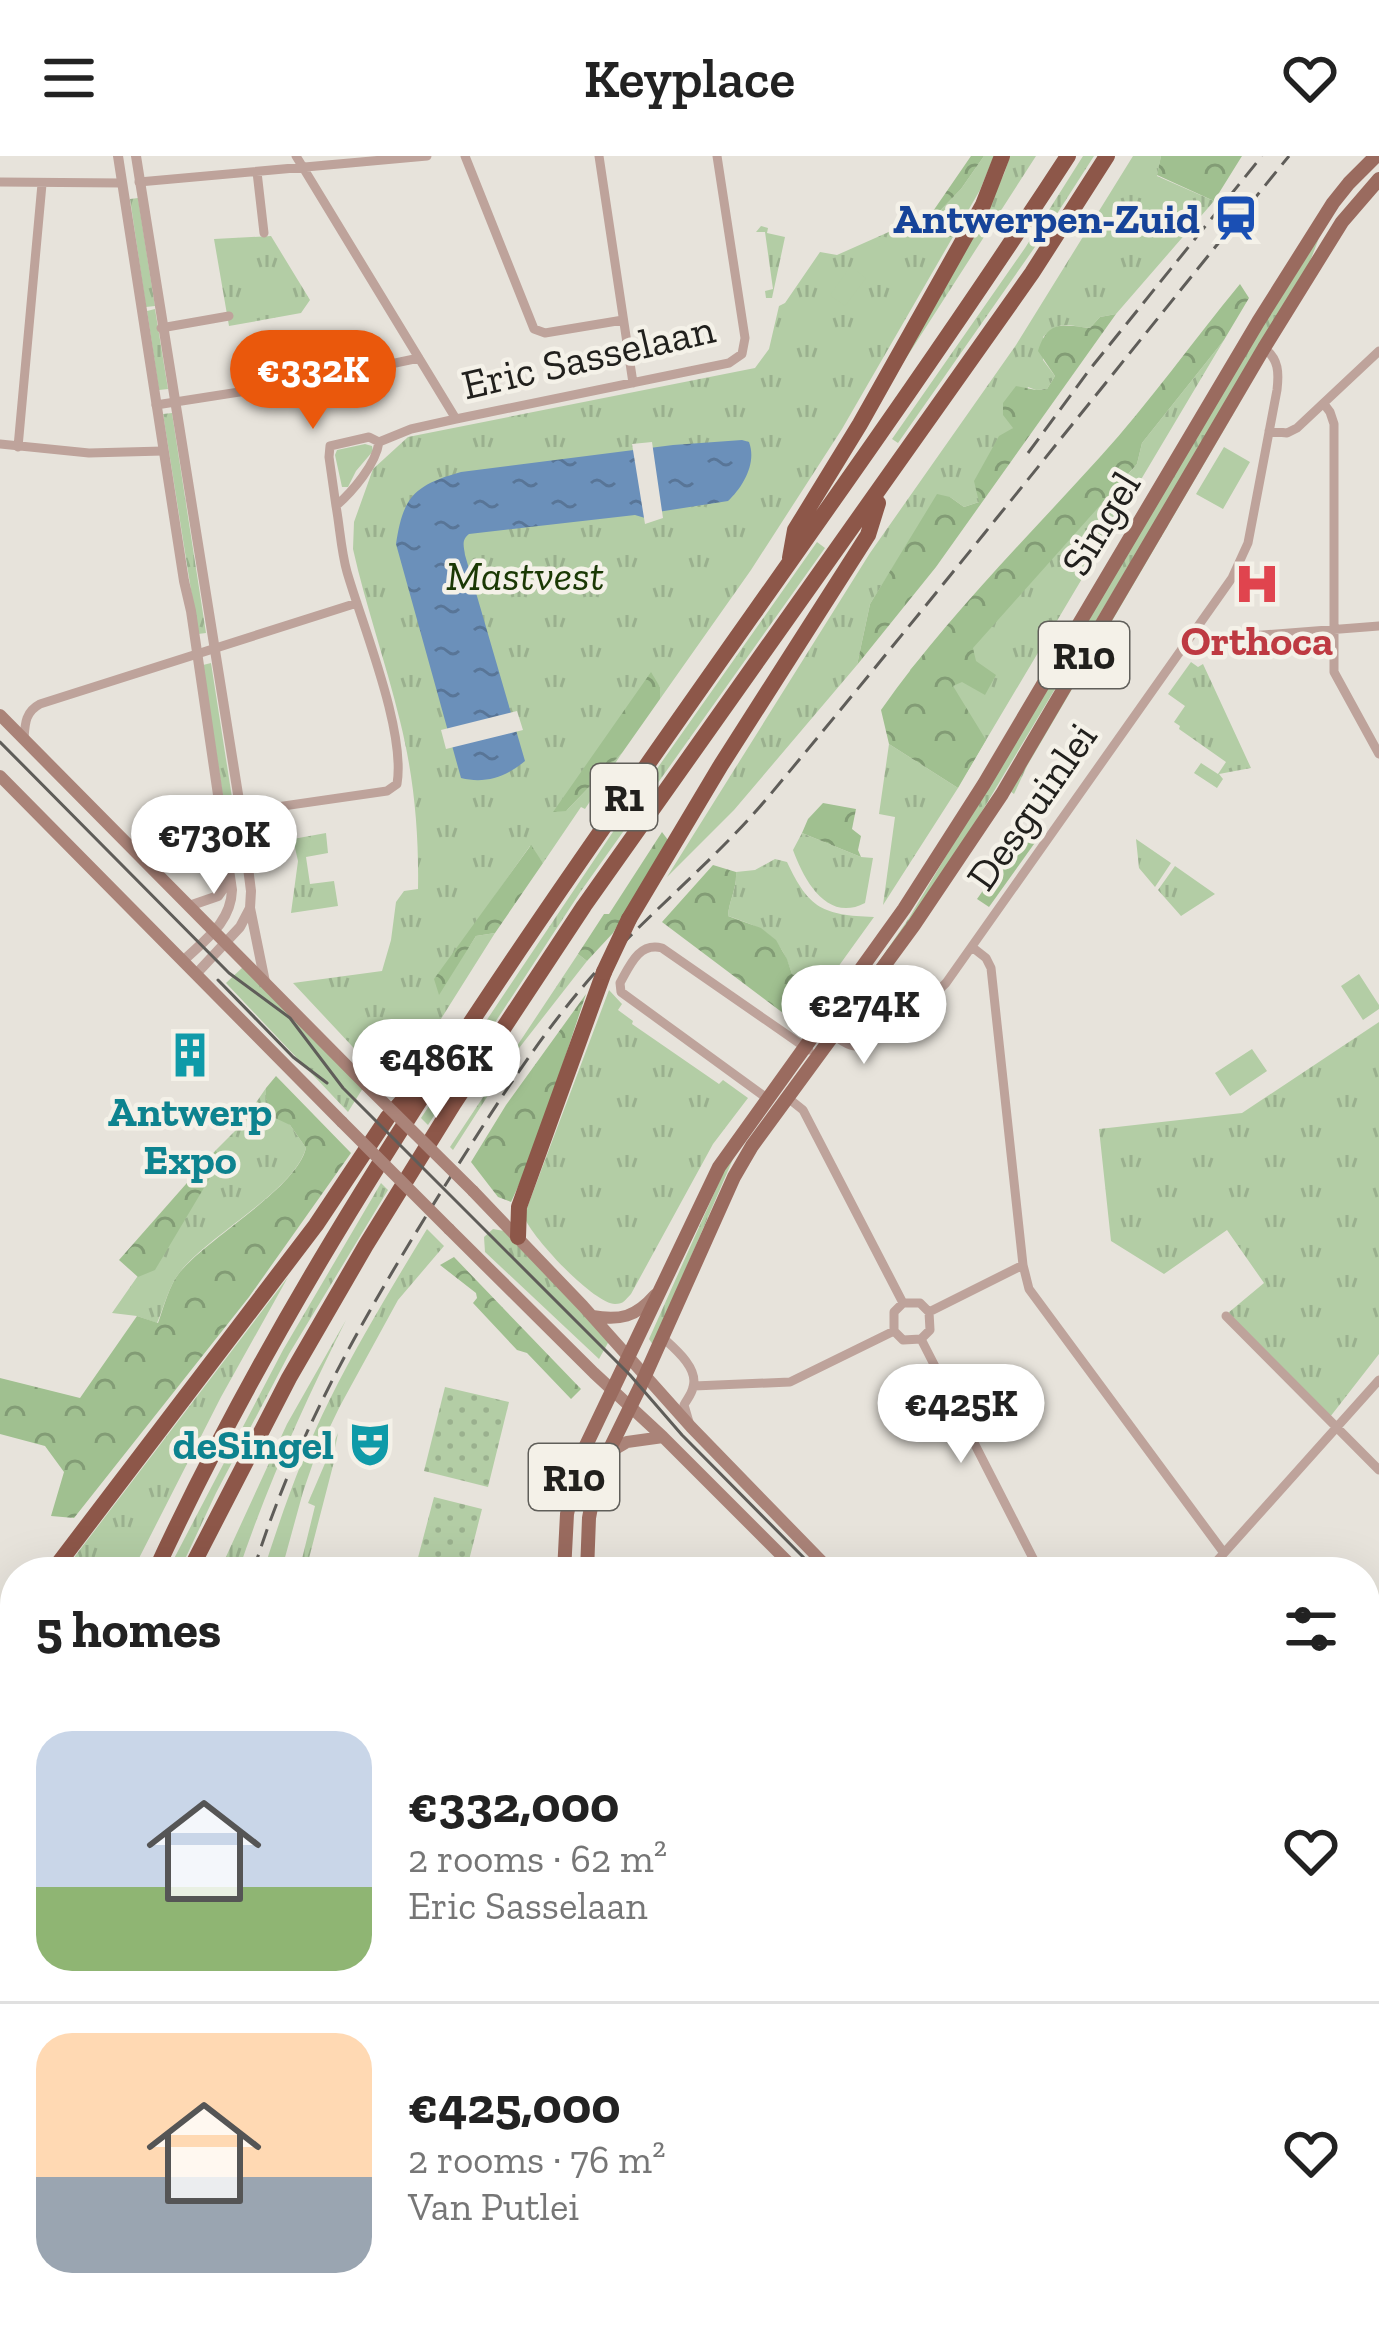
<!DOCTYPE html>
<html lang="en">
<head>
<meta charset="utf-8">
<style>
	:root { --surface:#fff; --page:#f2f2f2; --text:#222; --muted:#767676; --line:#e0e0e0; --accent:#ea580c }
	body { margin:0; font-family:"Zilla Slab",serif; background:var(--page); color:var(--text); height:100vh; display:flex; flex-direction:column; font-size:45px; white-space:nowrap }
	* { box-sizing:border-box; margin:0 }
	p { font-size:39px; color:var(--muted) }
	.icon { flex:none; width:66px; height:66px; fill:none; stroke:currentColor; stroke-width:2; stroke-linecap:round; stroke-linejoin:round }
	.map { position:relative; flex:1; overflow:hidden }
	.details { position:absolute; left:0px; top:1401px; width:1380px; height:771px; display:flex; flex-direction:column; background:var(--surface); border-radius:48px 48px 0 0; box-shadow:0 12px 48px #0002 }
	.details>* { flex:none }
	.price { position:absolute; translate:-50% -102px; padding:0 27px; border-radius:42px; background:#fff; color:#222; font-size:39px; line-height:78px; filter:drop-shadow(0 3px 6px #0008) }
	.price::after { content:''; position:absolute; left:50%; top:72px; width:36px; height:27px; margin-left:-18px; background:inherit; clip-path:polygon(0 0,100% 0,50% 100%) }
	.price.current { background:var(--accent); color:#fff }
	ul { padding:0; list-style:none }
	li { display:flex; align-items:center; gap:36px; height:300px; padding:0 36px }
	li+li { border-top:3px solid var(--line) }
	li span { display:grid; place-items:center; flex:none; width:336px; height:240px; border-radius:36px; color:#555 }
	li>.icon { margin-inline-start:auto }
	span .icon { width:144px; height:144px; fill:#fffc; stroke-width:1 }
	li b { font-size:51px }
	h2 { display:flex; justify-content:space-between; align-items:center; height:144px; padding:0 36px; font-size:51px }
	header { display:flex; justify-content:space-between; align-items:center; height:156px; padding:0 36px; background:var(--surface); font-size:54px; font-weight:600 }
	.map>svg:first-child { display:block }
	.grass { fill:url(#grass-tufts) }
	.forest { fill:url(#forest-crowns) }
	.garden { fill:url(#garden-dots) }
	.pitch { fill:#b3cda5 }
	.water { fill:url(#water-ripples) }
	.pier { fill:#e7e3db }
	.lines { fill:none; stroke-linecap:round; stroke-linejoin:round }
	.minor { stroke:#bea39b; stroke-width:9 }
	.tertiary { stroke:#bea39b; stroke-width:10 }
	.secondary { stroke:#aa8378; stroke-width:12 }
	.primary { stroke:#9a6b5f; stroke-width:14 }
	.motorway { stroke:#8d5749; stroke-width:16 }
	.tram { stroke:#5f5d59; stroke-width:3 }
	.rail { stroke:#5f5d59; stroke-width:3; stroke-dasharray:18 9; stroke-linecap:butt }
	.secondary-bridge { stroke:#aa8378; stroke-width:12 }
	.motorway-bridge { stroke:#8d5749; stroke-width:16 }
	.labels { text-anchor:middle; stroke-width:9; stroke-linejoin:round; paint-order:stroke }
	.shield { fill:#f4f1e8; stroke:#605f5a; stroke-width:3 }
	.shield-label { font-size:39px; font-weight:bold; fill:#21201d }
	.transit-label { font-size:42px; font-weight:bold; fill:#164399; stroke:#f4f1e8; text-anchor:end }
	.street-label { font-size:42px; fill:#21201d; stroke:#f4f1e8 }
	.park-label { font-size:42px; font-style:italic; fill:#1a3804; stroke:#f4f1e8 }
	.health-label { font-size:42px; font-weight:bold; fill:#be3a42; stroke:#f4f1e8 }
	.culture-label { font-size:42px; font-weight:bold; fill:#0d838f; stroke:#f4f1e8 }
</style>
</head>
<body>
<header><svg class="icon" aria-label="menu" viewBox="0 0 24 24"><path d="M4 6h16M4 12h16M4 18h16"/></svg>Keyplace<svg class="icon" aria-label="heart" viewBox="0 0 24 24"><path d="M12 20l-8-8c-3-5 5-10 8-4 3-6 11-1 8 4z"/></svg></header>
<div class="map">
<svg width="1379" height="2170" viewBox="0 0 1379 2170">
	<defs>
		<pattern id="grass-tufts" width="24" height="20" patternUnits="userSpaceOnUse" patternTransform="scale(3)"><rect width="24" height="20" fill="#b3cda5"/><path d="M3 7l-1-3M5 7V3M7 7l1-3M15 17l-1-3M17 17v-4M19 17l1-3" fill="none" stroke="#9ab08e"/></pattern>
		<pattern id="forest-crowns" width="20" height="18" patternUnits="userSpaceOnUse" patternTransform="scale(3)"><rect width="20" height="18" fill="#a0c090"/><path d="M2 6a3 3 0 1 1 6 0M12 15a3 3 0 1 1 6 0" fill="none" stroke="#829c75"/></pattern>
		<pattern id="garden-dots" width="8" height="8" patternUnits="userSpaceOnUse" patternTransform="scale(3)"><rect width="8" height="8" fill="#b3cda5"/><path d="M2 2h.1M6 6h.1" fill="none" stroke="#9ab08e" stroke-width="1.8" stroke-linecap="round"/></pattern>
		<pattern id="water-ripples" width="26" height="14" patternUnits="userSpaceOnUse" patternTransform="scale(3)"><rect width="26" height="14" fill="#6b90ba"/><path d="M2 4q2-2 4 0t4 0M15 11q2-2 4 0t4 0" fill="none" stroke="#587597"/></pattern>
	</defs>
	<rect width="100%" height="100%" fill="#e7e3db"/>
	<path class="grass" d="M984 0H994L980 34 842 273 751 414 660 543V531L654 524 566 655 622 597 585 653 581 651 543 707 530 690 496 738 467 794 476 780 495 777 395 936 293 827 382 815 391 784 396 746 404 735 418 733C419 676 414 621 400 565 386 507 366 451 353 393L354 366 373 313 408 281 755 212 769 193 779 150 785 147 820 96 837 99 900 71 907 76 929 61 932 63 961 33Z
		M1010 0H1036L892 224 972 82 1004 18Z
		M1083 0H1094L1044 78 898 287 892 283 1025 92Z
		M1133 0H1161L1157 20 1214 45 1116 158 1100 161 1090 172C1068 170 1061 163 1043 181V204L1055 220 1047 233 1036 234 1028 231 1013 272 979 346 964 351 950 341 922 365 870 448 857 509 734 654 667 721 870 397 1016 189Z
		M138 42 155 150 146 151 130 43Z
		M761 70 768 72 767 77 785 81 772 142H766L765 135 773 133 765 76H756Z
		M271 80 310 144 301 157 229 170 214 83Z
		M1319 82 1309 108 972 672 919 753 844 856 909 762 1263 169Z
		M155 153 168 233 159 234 147 155Z
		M1224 184 967 616 910 514 1028 381 1102 348 1137 308 1142 287Z
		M1262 209 1027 610 1014 638 1010 635Z
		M172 257 206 477 198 478 163 258Z
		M365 288 372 290 373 295 356 315 348 331H342L335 299 337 294Z
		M817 386 825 392 581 735 428 969 421 962 625 658Z
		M1191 506 1198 511 1203 508 1251 612 1219 618 1223 623 1217 632 1194 617 1201 607 1218 618 1226 606 1179 573 1180 570 1174 566 1185 550 1168 538Z
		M211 507 233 648H224L203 509Z
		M889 588 958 632 883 749 895 661 879 658Z
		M326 677 328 697 306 701 310 728 334 725 338 750 291 757 298 705 293 683Z
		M802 677 861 701 873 702 865 747C827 767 804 724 793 694Z
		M1136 683 1171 707 1155 731 1139 712Z
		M775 703 787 706C809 753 823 759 874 761L820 836 792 818C780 779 764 772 728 760 729 744 737 733 736 716L755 714Z
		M1175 710 1215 738 1181 760 1158 734Z
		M578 798 587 805 516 896 453 994 450 991Z
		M243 811 363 932 348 956 226 827Z
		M609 834 622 848 618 854 633 865 632 868 719 928 723 924 748 942 713 988 631 1138C625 1144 624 1148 615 1148 594 1148 530 1080 524 1060Z
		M884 835 903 850 860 877 855 876Z
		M1379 866V1198L1330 1261 1228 1157 1264 1127 1227 1074 1164 1118 1111 1085 1099 973 1242 957Z
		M266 932V943L290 969 306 992C294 1035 210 1078 180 1116 169 1129 164 1151 157 1167L137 1160 112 1157 220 1002 216 994 240 970Z
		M736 996 653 1189 649 1183 725 1013Z
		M381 1027 388 1034 289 1198 216 1337 179 1416H167L283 1194Z
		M427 1073 444 1090 398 1144 340 1250 314 1304 303 1336 281 1416H263C282 1357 302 1299 330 1243 359 1185 393 1129 427 1073Z
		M493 1073 504 1075 609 1185 599 1203 485 1096 484 1081Z
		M288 1121 221 1241 132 1416H63Z
		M346 1164C304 1248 268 1327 238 1416H219L287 1268Z
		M338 1277 334 1297 336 1298 307 1410 301 1407 315 1350 308 1347Z
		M0 1580 15 1591V1687L0 1722Z
		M1379 1890V2053L1365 2047V1897Z
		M15 1979V2062L0 2058V2046Z
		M0 2079 15 2082V2157H115L123 2170H0Z
		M1365 2084 1379 2090 1370 2118 1379 2123V2168L1354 2157H1365Z
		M1245 2157H1282L1313 2170H1237Z"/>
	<path class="forest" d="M971 0H984L961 33 931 64 929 61Z
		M1161 0H1242L1214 45 1157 19Z
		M1240 128 1249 142 1224 184 1142 287 1137 308 973 492 976 505 996 519 985 539 962 526 953 530 986 584 958 632 889 588 881 554C945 463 1025 384 1100 301 1149 247 1193 185 1240 128Z
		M1116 158 936 411 857 509 870 448 937 338 950 341 964 351 979 346 974 325 999 280 1013 272 1003 259V247L1016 230 1036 234 1047 233 1055 220 1038 195C1048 163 1063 169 1090 172L1100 161Z
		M651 516 660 531V543L622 597 566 655 553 656Z
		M823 647 856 653 852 673 861 680 858 694 861 701 802 677 808 663Z
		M1032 665 1044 674 989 751 977 743Z
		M662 676 668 684 613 777 587 805 578 798 604 758H609Z
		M531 689 543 707 495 777 476 780 439 839 434 823Z
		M713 709 736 716C737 733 729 744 728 760L761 772 776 784 787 803 792 818 820 836 809 852 794 842 783 857 662 766Z
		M586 838 533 998 511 1046 498 1041 471 1006 506 949Z
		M276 920 351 997 249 1141 74 1362 51 1360 64 1316 45 1290 0 1278V1222L80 1242 137 1160 158 1167C164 1151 169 1129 180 1116 210 1080 296 1033 306 992L290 969 273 961 266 943V932Z
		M216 994 220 1002 214 1015 155 1114 138 1121 119 1104Z
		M454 1101 581 1233 571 1243 527 1197 517 1194 473 1147 477 1142 476 1137 440 1109Z
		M1379 1827V1882L1365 1896V1832Z"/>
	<path class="garden" d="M445 1231 509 1246 488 1331 424 1315Z
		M434 1341 482 1353 466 1416H426L415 1413Z"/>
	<path class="pitch" d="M851 110 866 122 845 150 830 139Z
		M1224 291 1250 306 1223 353 1196 338Z
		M1359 818 1379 849V853L1363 864 1341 830Z
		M1252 893 1267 915 1230 940 1215 917Z"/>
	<path class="water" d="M742 284 749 286C757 307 743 331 728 345L645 358V362L635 359 469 378C461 384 464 391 465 399L525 605C506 621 485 628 461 622L396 388C403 340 415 329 461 316L673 289Z"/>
	<path class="pier" d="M652 286 663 362 645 368 632 288Z
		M517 555 523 574 446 593 441 574Z"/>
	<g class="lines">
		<path class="minor" d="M296 0 456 263
			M465 0 534 173 545 177 623 164
			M599 0 633 227
			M257 16 264 77
			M0 26 122 27
			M139 26 427 0
			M161 172 229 160
			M1324 248 1330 256 1334 268V516L1379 598
			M156 249 310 225 419 202
			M1269 275 1287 277 1297 272 1379 195
			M0 288 89 297 163 295
			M18 291 42 28
			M336 350 329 301 330 290 369 281 379 286
			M1196 475 1212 483 1379 470
			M24 583C25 568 25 556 40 548L357 447
			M221 659 387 635 397 628C406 575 363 471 347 416 341 395 340 372 336 350 353 335 376 308 379 286L411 273 456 263 729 207 742 198 745 182 717 0
			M972 791 986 802 991 812 1023 1109 1029 1133 1224 1397
			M822 870C831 876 845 890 856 890 872 890 933 840 946 827L1232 422 1248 387 1277 234C1279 217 1279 203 1264 192
			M788 942 803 954 903 1147
			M768 943 621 836 620 827C630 809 639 786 662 792L809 894
			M903 1147H920L929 1156
			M929 1156 1023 1109
			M1226 1160 1379 1314
			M894 1175 903 1184 921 1183 930 1174 929 1156
			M894 1175V1156L903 1147
			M662 1181C674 1192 699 1212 693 1231 692 1238 687 1243 684 1249L689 1266
			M921 1183 1040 1416
			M694 1230 790 1226 894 1175
			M1207 1416 1379 1224
			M783 2157 785 2170
			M868 2157 873 2170
			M467 2161V2157
			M756 2170 765 2157
			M1066 2170 1069 2157
			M1200 2170 1203 2157"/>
		<path class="tertiary" d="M118 0 184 425 191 455 232 734C231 766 206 783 184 804
			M136 0 241 657 251 735 250 752 265 826
			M189 750 218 740 230 723
			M197 817 240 771 250 752
			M0 1525 15 1536
			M0 1560 15 1572"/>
		<path class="secondary" d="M0 559 366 929
			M0 620 342 966
			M473 1035 583 1150 691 1271 832 1416
			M449 1073 594 1217 663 1281 798 1416
			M592 1160C620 1165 636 1161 655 1139
			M610 1296 627 1286 663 1281
			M1232 2157 1244 2170
			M1312 2157 1345 2170
			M562 2170 627 2157"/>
		<path class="primary" d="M564 1416 567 1358 580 1302 719 1011 904 753 984 628 1258 166 1333 47 1349 27 1376 0
			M587 1416 589 1362 597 1319 640 1231 734 1021 752 990 914 769 1002 638 1264 192 1342 66 1379 23
			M249 2157V2170
			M275 2157 276 2170
			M288 2157V2170
			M366 2157V2170"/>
		<path class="motorway" d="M790 402 795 374 860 268 983 49 1002 0
			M629 763 721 609 868 379 878 347
			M518 1081 519 1051 604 816
			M52 1416 316 1069 388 961 432 912
			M155 1416C260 1188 396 975 537 768 712 511 898 261 1068 0
			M189 1416 289 1222 366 1089 454 947 584 750 1032 117 1107 0
			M0 1484 15 1464
			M0 1740 15 1706
			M0 1814 15 1768
			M0 1921 15 1867
			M0 2069 15 2073
			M125 2157 131 2170
			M161 2157 162 2170"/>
		<path class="tram" d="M0 586 229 817 290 862 343 932 630 1219 682 1279 818 1416
			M218 824 293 901 327 927
			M1248 2157 1264 2170"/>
		<path class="rail" d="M1028 297 1090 213 1262 0
			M253 1416C296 1276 369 1151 446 1028 490 959 532 890 586 827 643 761 713 707 769 640 945 429 1116 213 1289 0
			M196 2170V2157"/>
		<path class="secondary-bridge" d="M366 929 473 1035
			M342 966 449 1073"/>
		<path class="motorway-bridge" d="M604 816 629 763"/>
	</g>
	<defs>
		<g id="station-bare" transform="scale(3.6)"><path d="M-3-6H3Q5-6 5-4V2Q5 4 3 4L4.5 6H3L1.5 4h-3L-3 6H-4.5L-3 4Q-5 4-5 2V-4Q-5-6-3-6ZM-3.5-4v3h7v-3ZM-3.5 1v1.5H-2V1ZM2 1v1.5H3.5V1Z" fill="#1a4fb4" stroke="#f4f1e8" stroke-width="2.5" paint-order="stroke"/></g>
		<g id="hospital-bare" transform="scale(3.6)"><path d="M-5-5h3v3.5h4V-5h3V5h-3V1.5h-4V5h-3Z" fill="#e0444e" stroke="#f4f1e8" stroke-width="2.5" paint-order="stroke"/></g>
		<g id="building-bare" transform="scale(3.6)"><path d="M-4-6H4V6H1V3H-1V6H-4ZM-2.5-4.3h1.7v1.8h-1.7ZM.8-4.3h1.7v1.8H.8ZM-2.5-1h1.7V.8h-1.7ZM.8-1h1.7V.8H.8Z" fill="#0f9aa8" stroke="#f4f1e8" stroke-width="2.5" paint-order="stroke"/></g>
		<g id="theatre-bare" transform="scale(3.6)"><path d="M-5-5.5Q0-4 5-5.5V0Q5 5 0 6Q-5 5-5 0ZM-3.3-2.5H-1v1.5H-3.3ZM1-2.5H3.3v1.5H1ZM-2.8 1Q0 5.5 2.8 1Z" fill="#0f9aa8" stroke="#f4f1e8" stroke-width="2.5" paint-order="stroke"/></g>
	</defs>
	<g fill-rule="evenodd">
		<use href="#station-bare" x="1236" y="62"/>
		<use href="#hospital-bare" x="1257" y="428"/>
		<use href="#building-bare" x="190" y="899"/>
		<use href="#theatre-bare" x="370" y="1288"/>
	</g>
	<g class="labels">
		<g class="shield">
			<rect x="1039" y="466" width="90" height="66" rx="9"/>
			<rect x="591" y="608" width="66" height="66" rx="9"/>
			<rect x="529" y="1288" width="90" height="66" rx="9"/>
		</g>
		<g class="shield-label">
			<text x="1084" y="513">R10</text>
			<text x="624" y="655">R1</text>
			<text x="574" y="1335">R10</text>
		</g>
		<g class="transit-label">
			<text x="1200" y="77">Antwerpen-Zuid</text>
		</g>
		<g class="street-label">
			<text transform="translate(588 200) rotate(-13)" y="15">Eric Sasselaan</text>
			<text transform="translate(1100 367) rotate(-59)" y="15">Singel</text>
			<text transform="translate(1031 650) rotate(-55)" y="15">Desguinlei</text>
		</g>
		<g class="park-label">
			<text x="525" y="434">Mastvest</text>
		</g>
		<g class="health-label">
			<text x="1257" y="499">Orthoca</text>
		</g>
		<g class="culture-label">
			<text x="190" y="970">Antwerp<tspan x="190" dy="48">Expo</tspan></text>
			<text x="334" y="1303" text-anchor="end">deSingel</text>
		</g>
	</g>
</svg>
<b class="price current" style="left:313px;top:276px">€332K</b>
<b class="price" style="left:214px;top:741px">€730K</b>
<b class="price" style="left:864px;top:911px">€274K</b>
<b class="price" style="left:436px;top:965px">€486K</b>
<b class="price" style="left:961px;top:1310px">€425K</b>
<section class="details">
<h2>5 homes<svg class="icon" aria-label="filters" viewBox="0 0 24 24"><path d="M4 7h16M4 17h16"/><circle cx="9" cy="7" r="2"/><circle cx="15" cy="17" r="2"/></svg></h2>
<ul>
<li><span style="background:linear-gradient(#c9d6e8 65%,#8fb573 0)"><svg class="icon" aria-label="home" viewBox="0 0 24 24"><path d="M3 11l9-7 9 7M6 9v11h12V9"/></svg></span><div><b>€332,000</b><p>2 rooms · 62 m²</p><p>Eric Sasselaan</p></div><svg class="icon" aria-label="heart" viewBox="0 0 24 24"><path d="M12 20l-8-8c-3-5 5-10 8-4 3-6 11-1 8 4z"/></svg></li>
<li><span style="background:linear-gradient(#ffd9b3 60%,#9aa5b1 0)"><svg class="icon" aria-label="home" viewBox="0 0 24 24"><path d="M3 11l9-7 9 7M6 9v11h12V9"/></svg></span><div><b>€425,000</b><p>2 rooms · 76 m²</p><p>Van Putlei</p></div><svg class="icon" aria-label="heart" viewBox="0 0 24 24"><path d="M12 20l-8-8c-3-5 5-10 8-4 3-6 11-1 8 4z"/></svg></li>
</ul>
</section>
</div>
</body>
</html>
